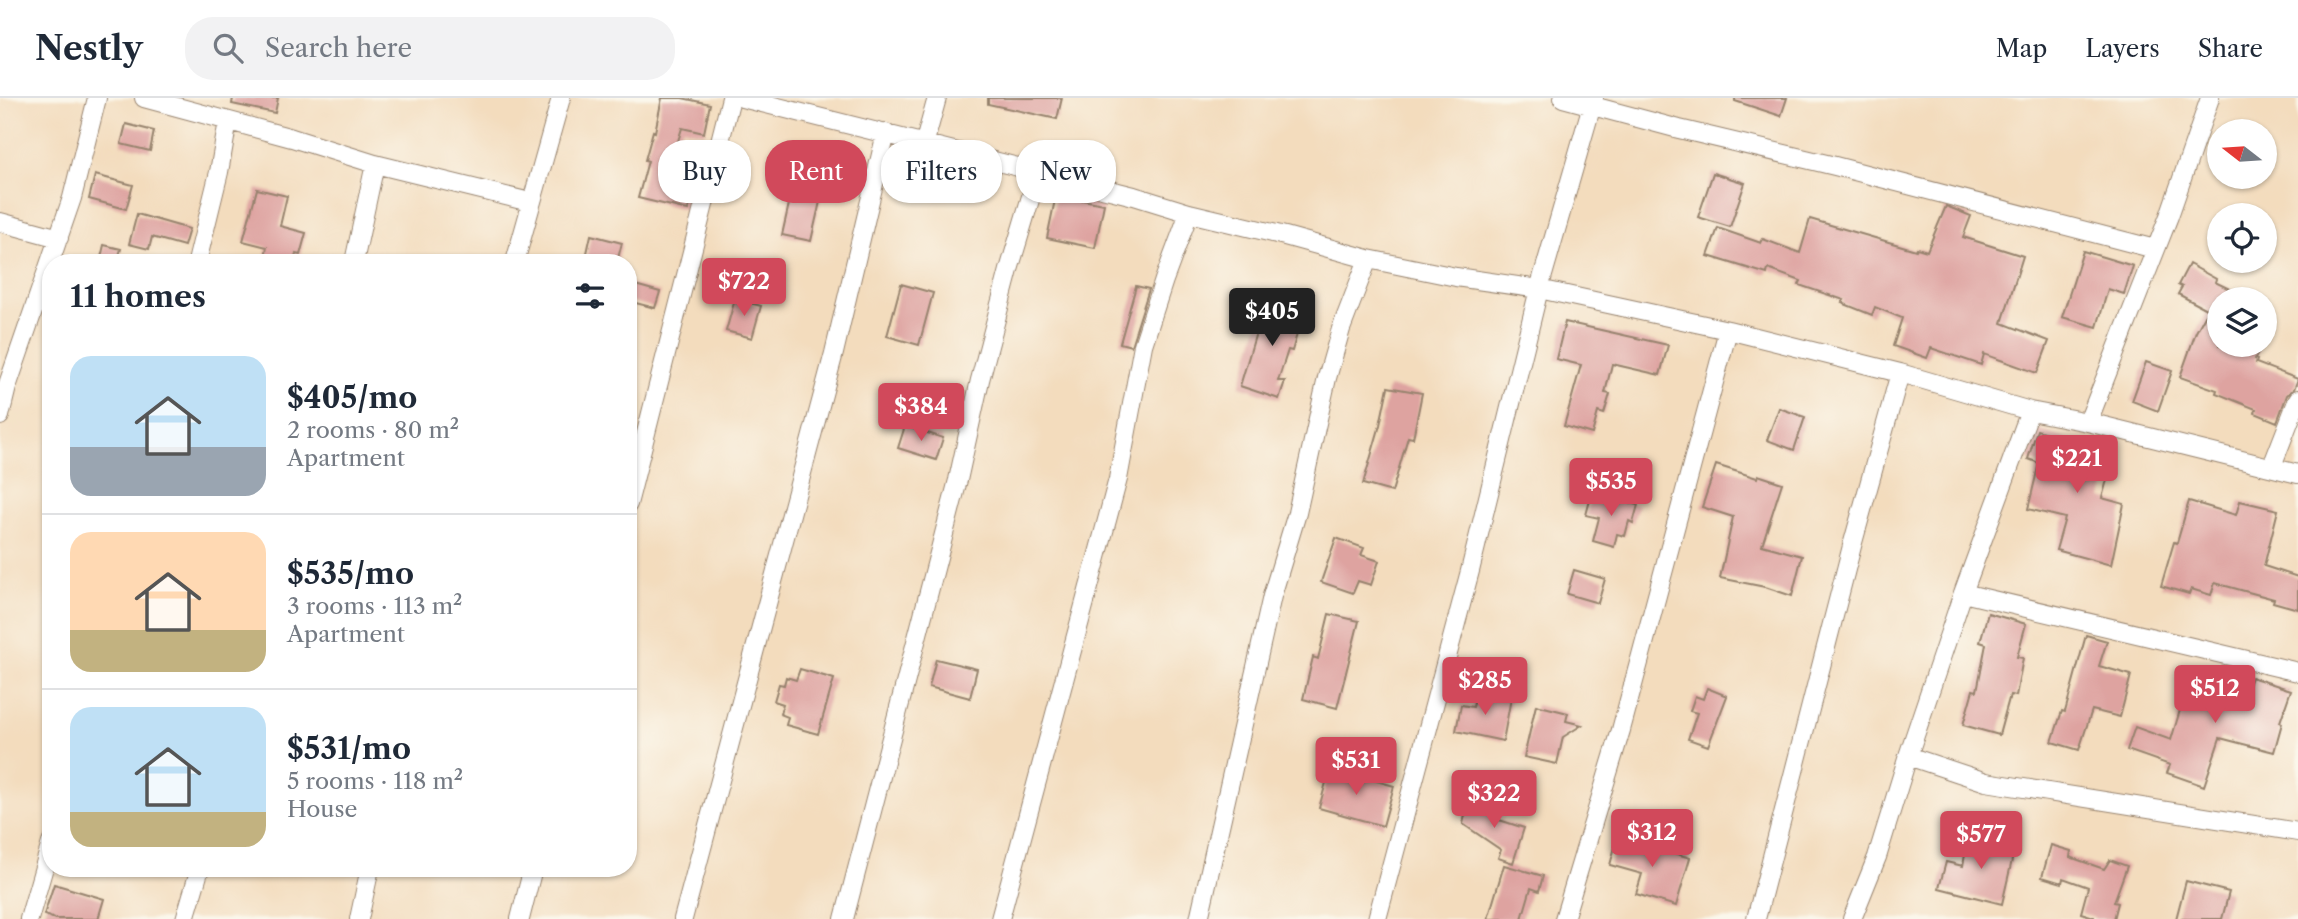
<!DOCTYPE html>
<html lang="en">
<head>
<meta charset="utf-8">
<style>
	:root { --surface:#fff; --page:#f2f2f3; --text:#1f2937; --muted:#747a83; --line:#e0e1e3; --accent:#d1495b }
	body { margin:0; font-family:"Libre Caslon Text",serif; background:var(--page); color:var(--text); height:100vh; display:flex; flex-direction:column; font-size:26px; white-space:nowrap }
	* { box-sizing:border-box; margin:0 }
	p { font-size:23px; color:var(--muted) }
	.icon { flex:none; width:38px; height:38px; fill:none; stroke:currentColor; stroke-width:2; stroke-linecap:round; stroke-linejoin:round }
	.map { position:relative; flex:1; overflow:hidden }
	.sheet { position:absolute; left:42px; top:156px; width:595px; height:623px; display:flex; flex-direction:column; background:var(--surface); border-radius:28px; box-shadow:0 2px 5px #0004 }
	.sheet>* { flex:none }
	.top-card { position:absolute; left:658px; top:42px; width:665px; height:63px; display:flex; gap:14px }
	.needle { width:46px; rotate:287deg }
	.controls { position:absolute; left:2207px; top:21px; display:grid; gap:14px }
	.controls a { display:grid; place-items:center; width:70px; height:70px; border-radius:50%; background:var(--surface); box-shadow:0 2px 5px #0004; font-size:35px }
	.price { position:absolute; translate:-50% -60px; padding:0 16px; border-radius:7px; background:var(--accent); color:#fff; font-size:23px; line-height:46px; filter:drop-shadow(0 2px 4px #0008) }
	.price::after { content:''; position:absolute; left:50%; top:42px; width:21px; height:16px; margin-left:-10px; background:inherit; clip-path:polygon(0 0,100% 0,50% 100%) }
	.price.current { background:#222; color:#fff }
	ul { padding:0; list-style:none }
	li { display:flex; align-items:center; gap:21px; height:175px; padding:0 28px }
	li+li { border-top:2px solid var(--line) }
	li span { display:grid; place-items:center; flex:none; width:196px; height:140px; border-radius:21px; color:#555 }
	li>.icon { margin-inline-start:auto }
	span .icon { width:84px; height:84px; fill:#fffc; stroke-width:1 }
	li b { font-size:30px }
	h2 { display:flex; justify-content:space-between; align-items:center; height:84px; padding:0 28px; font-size:30px }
	.pill { padding:0 24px; border-radius:28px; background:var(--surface); box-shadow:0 2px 5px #0004; font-size:24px; line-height:63px }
	.pill.current { background:var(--accent); color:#fff }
	header { display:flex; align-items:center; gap:42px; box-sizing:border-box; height:98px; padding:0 35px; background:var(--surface); border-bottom:2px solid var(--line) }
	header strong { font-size:33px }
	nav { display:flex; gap:38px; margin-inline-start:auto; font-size:24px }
	.search { width:490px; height:63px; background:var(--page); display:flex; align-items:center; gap:18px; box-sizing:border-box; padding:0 24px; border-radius:28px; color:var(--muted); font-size:26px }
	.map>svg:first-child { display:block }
	.building { fill:#dea3a0 }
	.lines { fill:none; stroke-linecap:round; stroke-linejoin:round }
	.minor-casing { stroke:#97836e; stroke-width:20 }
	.minor { stroke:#fff; stroke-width:18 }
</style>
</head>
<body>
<header>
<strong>Nestly</strong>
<div class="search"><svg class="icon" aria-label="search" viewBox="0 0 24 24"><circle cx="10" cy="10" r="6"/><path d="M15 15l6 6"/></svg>Search here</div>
<nav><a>Map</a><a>Layers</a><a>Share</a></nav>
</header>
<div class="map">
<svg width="2298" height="821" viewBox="0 0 2298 821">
	<rect width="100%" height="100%" fill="#fbf7ec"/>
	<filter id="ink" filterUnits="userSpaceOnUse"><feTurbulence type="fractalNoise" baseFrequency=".0143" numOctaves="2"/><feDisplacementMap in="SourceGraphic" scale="14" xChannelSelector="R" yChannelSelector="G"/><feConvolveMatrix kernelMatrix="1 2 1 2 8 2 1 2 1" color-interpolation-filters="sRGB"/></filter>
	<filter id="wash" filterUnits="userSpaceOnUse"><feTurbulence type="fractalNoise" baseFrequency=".00686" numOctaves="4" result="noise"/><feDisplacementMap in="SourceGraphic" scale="28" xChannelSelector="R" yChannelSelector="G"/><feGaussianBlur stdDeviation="1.57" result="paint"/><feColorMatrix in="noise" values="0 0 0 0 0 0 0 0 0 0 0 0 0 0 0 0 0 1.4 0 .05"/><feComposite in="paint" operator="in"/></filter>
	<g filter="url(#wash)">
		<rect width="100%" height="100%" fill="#f3dcbd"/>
		<g id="blocks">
			<path class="building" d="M233 0H278L275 15 232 6Z
				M662 0H682L710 6 704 35 682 30 668 76 695 83 688 112 638 100 648 63 645 62 653 33 655 34Z
				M988 0H1062L1057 21 988 6Z
				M1735 0H1787L1781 18 1735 3Z
				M126 26 154 33 150 53 121 46Z
				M1713 75 1745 85 1730 129 1698 119Z
				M95 77 133 87 126 111 89 101Z
				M795 79 824 86 811 143 782 137Z
				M257 91 287 98 280 128 306 135 300 157 296 156 294 164H264L267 149 243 143Z
				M1056 97 1104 106 1095 150 1047 140Z
				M1946 108 1971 118 1963 139 2023 158 2002 225 2049 243 2037 275 1984 256 1981 267 1931 250 1927 260 1893 248 1902 220 1875 209 1872 217 1842 205 1844 202 1799 187 1801 183 1768 171 1767 176 1708 158 1718 130 1761 145 1763 141 1800 155 1810 121 1916 152 1917 150 1927 153Z
				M137 116 189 131 184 148 152 139 149 151 129 146Z
				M591 137 622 145 617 164H585Z
				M104 147 121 151 117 164H100Z
				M2083 153 2133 168 2124 196 2108 191 2097 229 2062 219Z
				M2189 166 2216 181 2215 184 2250 201H2219V247H2262L2255 261 2257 262 2256 265 2298 281 2294 291 2287 297 2277 324 2255 315 2256 311 2216 295 2217 292 2180 279 2196 234 2208 212 2178 196 2182 189 2178 187Z
				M628 185 660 194 655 210 628 203Z
				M901 186 933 195 919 247 887 238Z
				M1136 188 1149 191 1131 248 1120 245Z
				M735 201 761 208 752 240 726 233Z
				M1266 201 1304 212 1292 253 1288 252 1278 283H1285L1279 301 1240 288Z
				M1565 224 1668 247 1660 277 1612 266 1605 295 1610 296 1604 316 1598 314 1592 336 1564 328 1581 267 1556 261Z
				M2146 264 2172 273 2158 313 2132 303Z
				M1388 289 1422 295 1413 340 1408 339 1392 394 1363 386 1380 327Z
				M1779 310 1805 319 1794 352 1767 342Z
				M905 328 943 340 936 362 898 350Z
				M2037 332 2086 347 2087 345 2115 353 2102 400 2124 406 2111 467 2056 452 2065 420 2028 411 2039 365 2028 361Z
				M1716 367 1757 380 1758 377 1782 385 1762 447 1802 458 1792 498 1765 489 1720 480 1733 419 1702 409Z
				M1592 395 1638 407 1633 425 1629 423 1625 438 1617 436 1614 449 1593 443 1599 420 1586 417Z
				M2189 403 2236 417 2240 403 2278 412 2264 468 2298 479V511L2273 504 2274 501 2215 485 2211 497 2191 491 2189 496 2161 488 2174 444 2177 445Z
				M1336 440 1364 450 1361 457 1379 463 1371 487 1358 483 1353 495 1321 484Z
				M1574 472 1605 481 1598 505 1567 496Z
				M1988 515 2026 526 2017 559 2023 560 2016 598 2010 597 1999 637 1963 627 1973 592 1977 593 1986 546 1980 544Z
				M1329 516 1359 523 1337 610 1303 601 1313 559 1318 561Z
				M2086 537 2107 543 2099 568 2131 577 2120 619 2092 612 2079 652 2052 644 2062 613 2065 614Z
				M936 561 977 571 970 600 929 589Z
				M800 571 834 581 818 636 786 627 788 619 780 616 783 606 774 603 779 586 784 587 786 579 796 582Z
				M2191 576 2246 593 2251 579 2291 592 2280 624 2282 625 2274 654 2220 640 2204 688 2167 675 2170 667 2127 652 2135 629 2171 642Z
				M1707 590 1727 598 1708 648 1688 641 1697 615 1690 613 1695 598 1703 601Z
				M1477 593 1511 600 1503 643 1456 633 1461 607 1473 609Z
				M1536 607 1568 615 1566 623 1582 627 1563 639 1557 666 1524 659Z
				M1330 670 1394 688 1383 728 1319 710Z
				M1468 703 1496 709 1493 720 1524 730 1513 765 1498 760 1501 752 1463 726Z
				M1618 738 1690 760 1676 808 1636 796 1642 776 1610 767Z
				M1968 740 2015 749 2002 806 1939 790 1946 764 1963 768Z
				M2051 747 2071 753 2070 759 2104 771 2110 762 2127 768 2114 804 2118 805 2114 821H2094V819L2081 815 2088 789 2063 780 2062 785 2042 779Z
				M1504 767 1543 778 1539 793 1531 790 1522 821H1488Z
				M2186 783 2229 794 2222 821H2176Z
				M54 786 104 801 98 821H55L44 817Z"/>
		</g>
	</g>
	<g filter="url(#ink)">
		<use href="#blocks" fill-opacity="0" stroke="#97836e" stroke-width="2"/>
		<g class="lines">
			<g class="minor-casing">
				<path id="minor" d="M144 0 292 40 375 66 530 104
					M742 0 1134 98 1189 115 1285 138 1368 161 1456 179 1539 191 1728 232 1900 275 2030 313 2088 324 2298 376
					M1563 0 1679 31 1835 68 2155 151
					M924 47 937 0
					M0 124 59 140
					M197 164 219 74 228 23
					M354 164 375 66
					M515 164 561 0
					M0 318 7 289 72 100 97 0
					M2088 324 2169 118 2210 0
					M2272 368 2298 301
					M628 406 731 0
					M1963 495 2298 574
					M1908 658 1986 684 2298 734
					M29 821 51 745
					M185 821 200 770
					M359 821 370 770
					M520 821 533 770
					M683 821 834 255 886 35
					M844 821 958 382 980 282 1009 172 1038 75
					M1000 821 1118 381 1143 247 1164 182 1189 115
					M1199 821 1272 498 1297 415 1327 280 1341 231 1368 161
					M1377 821 1470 473 1539 191 1594 0
					M1564 821 1621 632 1728 232
					M1756 821 1852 448 1900 275
					M1852 821 1877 759 1908 658 1963 495 2030 313"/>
			</g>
			<use href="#minor" class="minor"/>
		</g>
	</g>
</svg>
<div class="controls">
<a><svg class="needle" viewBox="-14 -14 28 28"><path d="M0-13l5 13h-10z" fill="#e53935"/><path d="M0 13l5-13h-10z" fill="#747a83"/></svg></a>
<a><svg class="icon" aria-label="locate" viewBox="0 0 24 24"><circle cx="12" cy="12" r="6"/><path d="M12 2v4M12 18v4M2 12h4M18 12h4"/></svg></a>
<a><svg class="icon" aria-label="layers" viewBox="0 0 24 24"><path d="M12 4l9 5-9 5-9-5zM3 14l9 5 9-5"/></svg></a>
</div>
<b class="price" style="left:744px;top:220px">$722</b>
<b class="price current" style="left:1272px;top:250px">$405</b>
<b class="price" style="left:921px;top:345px">$384</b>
<b class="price" style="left:2077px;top:397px">$221</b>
<b class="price" style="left:1611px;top:420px">$535</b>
<b class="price" style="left:1485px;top:619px">$285</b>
<b class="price" style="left:2215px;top:627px">$512</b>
<b class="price" style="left:1356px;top:699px">$531</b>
<b class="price" style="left:1494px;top:732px">$322</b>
<b class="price" style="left:1652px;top:771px">$312</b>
<b class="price" style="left:1981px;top:773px">$577</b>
<div class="top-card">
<a class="pill">Buy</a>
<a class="pill current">Rent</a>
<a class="pill">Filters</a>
<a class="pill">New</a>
</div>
<section class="sheet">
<h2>11 homes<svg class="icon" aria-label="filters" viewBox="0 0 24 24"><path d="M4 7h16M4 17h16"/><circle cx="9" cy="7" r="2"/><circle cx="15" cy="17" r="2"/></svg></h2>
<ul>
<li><span style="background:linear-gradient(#bfe0f5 65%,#9aa5b1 0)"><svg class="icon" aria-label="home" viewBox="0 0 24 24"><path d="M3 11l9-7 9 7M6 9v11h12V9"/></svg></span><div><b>$405/mo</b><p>2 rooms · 80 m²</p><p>Apartment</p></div></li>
<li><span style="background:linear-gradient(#ffd9b3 70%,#c2b280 0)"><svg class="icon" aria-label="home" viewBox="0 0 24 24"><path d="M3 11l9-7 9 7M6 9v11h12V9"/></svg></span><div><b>$535/mo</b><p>3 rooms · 113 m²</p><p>Apartment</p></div></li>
<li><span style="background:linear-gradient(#bfe0f5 75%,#c2b280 0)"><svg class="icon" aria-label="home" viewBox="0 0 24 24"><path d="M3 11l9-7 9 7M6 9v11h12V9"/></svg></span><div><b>$531/mo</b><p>5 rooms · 118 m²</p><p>House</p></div></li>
</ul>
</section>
</div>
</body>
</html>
